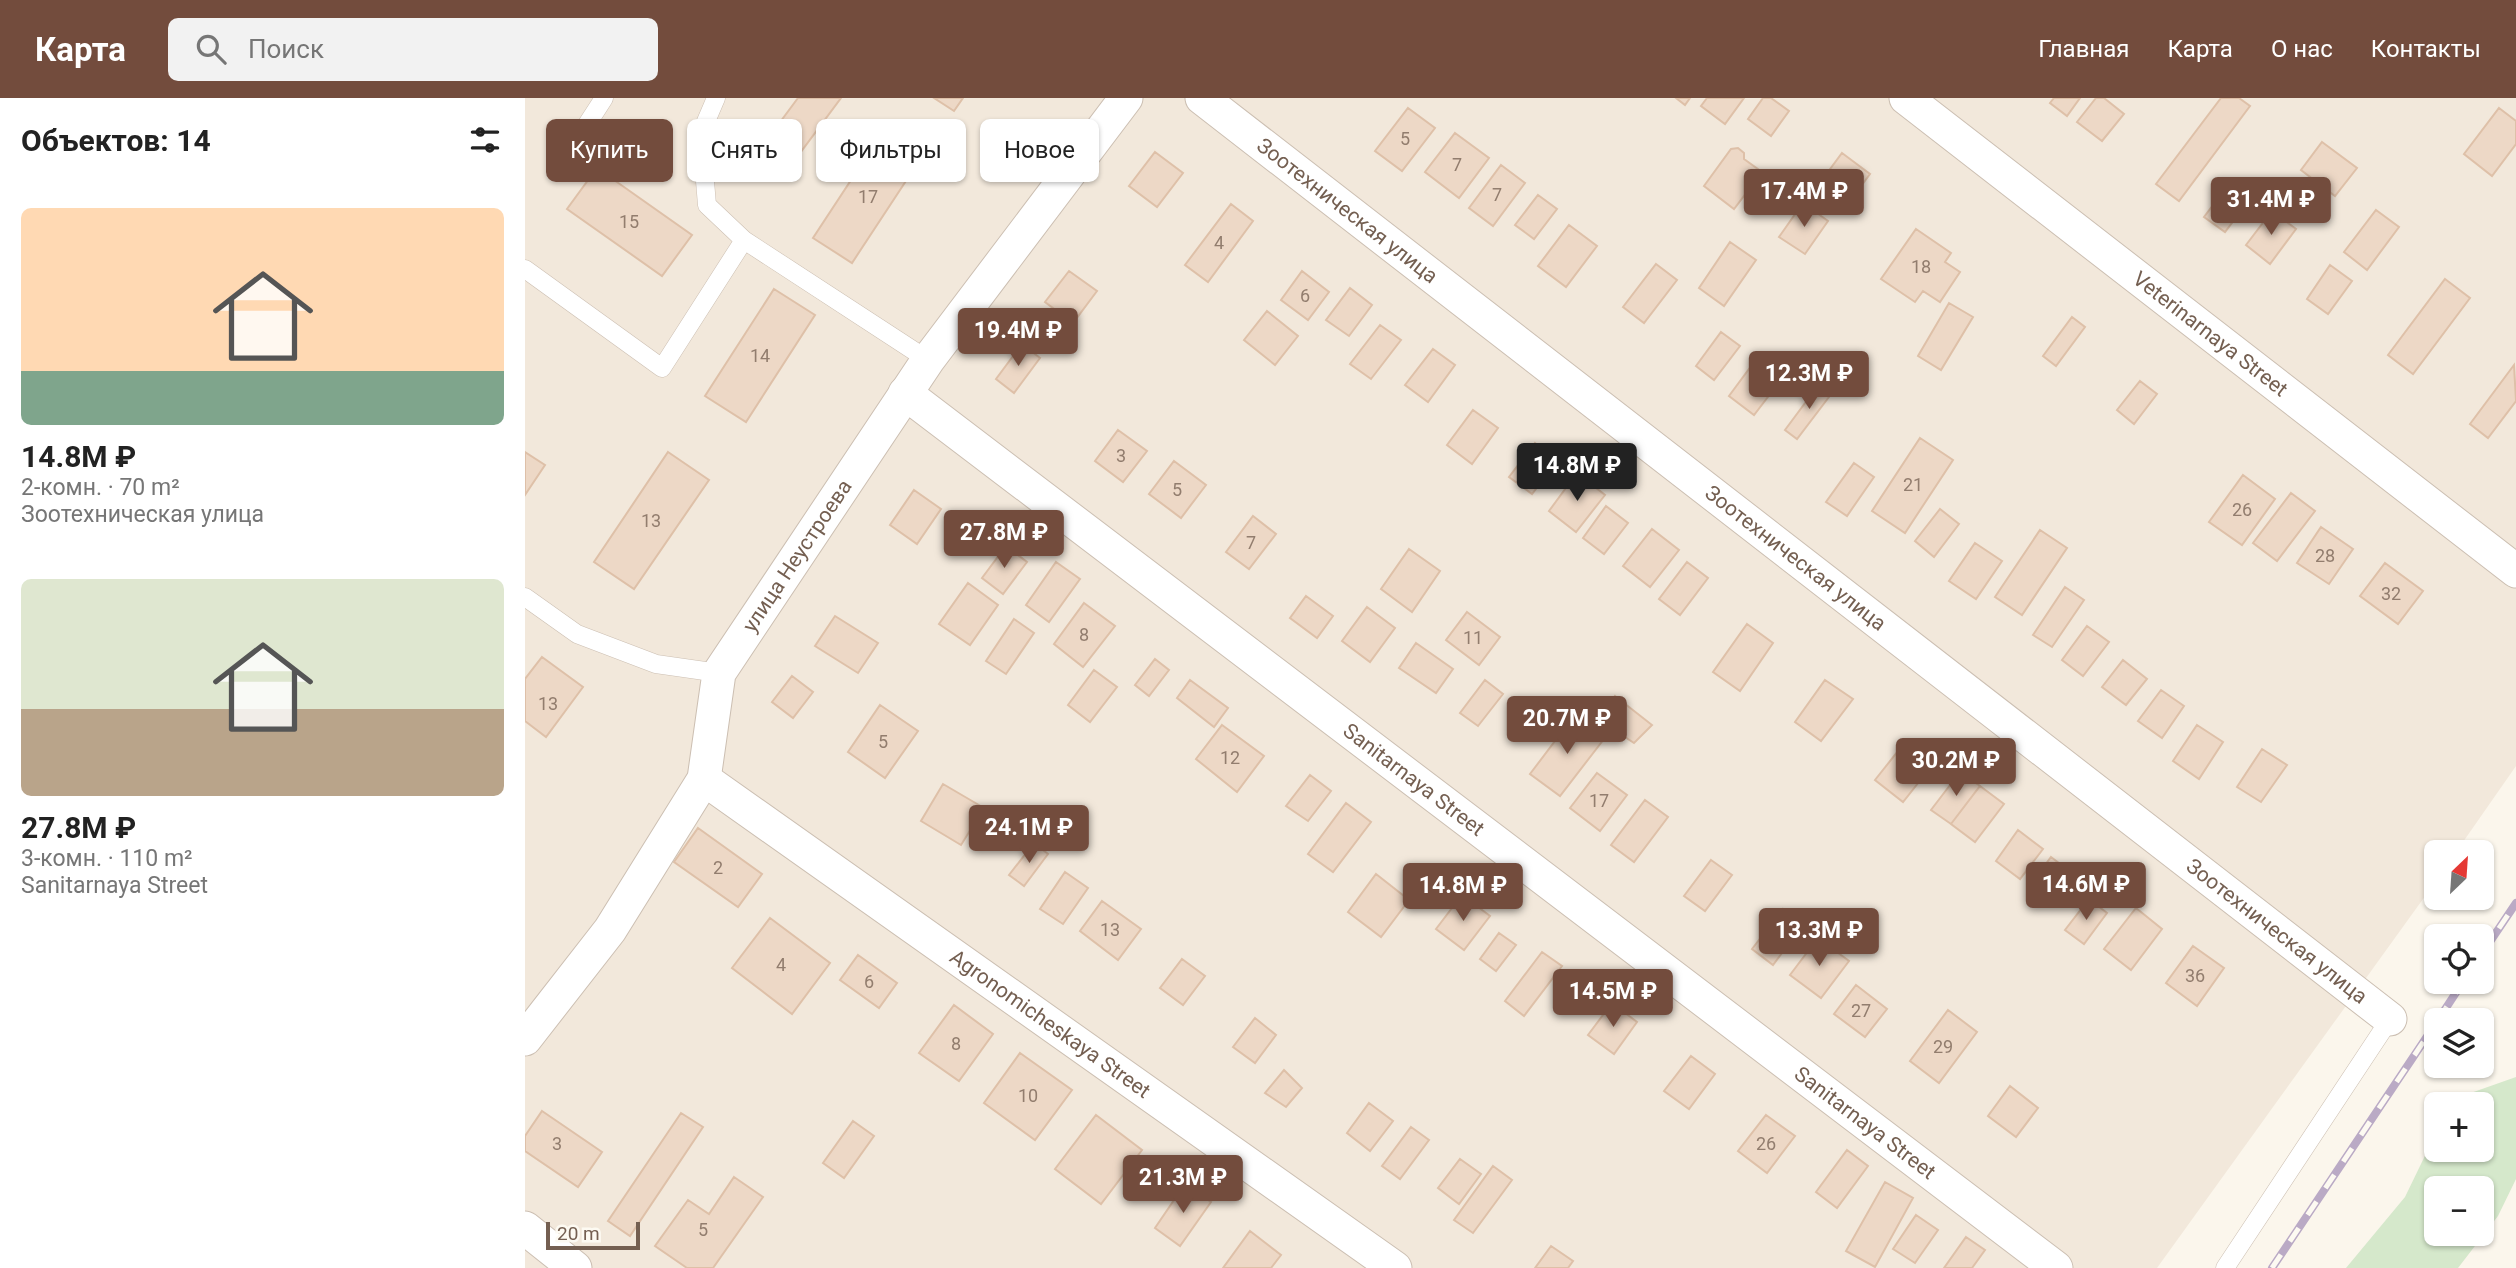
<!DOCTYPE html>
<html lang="ru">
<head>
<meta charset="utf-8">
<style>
	:root { --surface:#fff; --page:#f2f2f2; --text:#222; --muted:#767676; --accent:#734c3d }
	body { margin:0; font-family:Roboto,sans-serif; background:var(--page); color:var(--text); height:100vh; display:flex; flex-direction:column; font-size:26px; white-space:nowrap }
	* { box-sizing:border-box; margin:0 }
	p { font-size:23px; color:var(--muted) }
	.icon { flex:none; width:38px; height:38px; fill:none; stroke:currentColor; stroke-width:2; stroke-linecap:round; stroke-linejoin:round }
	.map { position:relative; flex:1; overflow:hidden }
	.panel { display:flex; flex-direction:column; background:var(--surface); width:525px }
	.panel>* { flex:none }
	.banner { position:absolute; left:21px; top:21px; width:665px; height:63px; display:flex; gap:14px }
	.needle { width:46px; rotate:25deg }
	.buttons { position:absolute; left:1899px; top:742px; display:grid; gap:14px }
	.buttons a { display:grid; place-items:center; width:70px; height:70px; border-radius:10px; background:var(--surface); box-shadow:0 2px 5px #0004; font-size:35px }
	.scale { position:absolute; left:21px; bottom:18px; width:94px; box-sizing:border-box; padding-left:7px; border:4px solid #745f51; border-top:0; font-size:19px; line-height:24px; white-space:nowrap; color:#745f51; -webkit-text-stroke:5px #fdfaf2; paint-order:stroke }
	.price { position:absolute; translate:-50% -60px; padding:0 16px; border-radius:7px; background:var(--accent); color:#fff; font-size:23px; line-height:46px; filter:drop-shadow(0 2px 4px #0008) }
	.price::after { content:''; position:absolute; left:50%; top:42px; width:21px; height:16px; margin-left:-10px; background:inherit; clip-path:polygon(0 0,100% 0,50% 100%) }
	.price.selected { background:#222; color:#fff }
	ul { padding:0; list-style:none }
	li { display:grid; align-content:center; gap:14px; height:371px; padding:0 21px }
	li span { display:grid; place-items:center; height:217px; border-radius:10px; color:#555 }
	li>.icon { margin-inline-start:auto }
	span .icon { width:126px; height:126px; fill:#fffc; stroke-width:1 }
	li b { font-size:30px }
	h2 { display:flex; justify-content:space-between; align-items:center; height:84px; padding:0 21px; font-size:30px }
	.chip { padding:0 24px; border-radius:10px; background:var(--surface); box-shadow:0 2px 5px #0004; font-size:24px; line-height:63px }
	.chip.selected { background:var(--accent); color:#fff }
	header { display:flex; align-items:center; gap:42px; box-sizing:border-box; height:98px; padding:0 35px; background:var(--accent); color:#fff }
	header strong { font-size:33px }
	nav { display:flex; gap:38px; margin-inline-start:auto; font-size:24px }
	.search { width:490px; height:63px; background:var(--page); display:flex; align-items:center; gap:18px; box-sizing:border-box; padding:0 24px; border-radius:10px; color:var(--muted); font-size:26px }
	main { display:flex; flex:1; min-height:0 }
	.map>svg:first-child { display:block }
	.residential { fill:#f2e8db }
	.green { fill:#d5e8cb; fill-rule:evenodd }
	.building { fill:#edd8c6; stroke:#dec0a8; stroke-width:2 }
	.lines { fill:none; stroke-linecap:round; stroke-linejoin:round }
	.lane-casing { stroke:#ccbfb2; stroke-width:19 }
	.street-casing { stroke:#ccbfb2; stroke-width:35 }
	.lane { stroke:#fff; stroke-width:18 }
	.street { stroke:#fff; stroke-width:33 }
	.rail-casing { stroke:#baaac5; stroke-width:8 }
	.rail { stroke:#fdfaf2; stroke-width:5; stroke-dasharray:16; stroke-linecap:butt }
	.labels { text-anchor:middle; stroke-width:7; stroke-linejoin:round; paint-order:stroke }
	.number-label { font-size:18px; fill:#927d6e }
	.street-label { font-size:21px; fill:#745f51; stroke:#fdfaf2 }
</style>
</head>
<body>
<header>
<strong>Карта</strong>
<div class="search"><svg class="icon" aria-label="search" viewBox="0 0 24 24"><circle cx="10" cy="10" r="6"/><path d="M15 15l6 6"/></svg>Поиск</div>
<nav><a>Главная</a><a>Карта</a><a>О нас</a><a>Контакты</a></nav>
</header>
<main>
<section class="panel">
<h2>Объектов: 14<svg class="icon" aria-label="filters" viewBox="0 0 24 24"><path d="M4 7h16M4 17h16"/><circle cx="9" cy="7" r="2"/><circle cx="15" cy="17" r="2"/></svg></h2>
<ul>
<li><span style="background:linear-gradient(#ffd9b3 75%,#7fa58c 0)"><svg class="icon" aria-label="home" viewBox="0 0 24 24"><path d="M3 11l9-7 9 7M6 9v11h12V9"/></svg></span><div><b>14.8M ₽</b><p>2-комн. · 70 m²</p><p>Зоотехническая улица</p></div></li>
<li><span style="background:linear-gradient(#dfe7d0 60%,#b9a48a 0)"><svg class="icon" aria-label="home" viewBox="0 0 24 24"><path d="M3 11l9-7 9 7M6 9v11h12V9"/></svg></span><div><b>27.8M ₽</b><p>3-комн. · 110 m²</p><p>Sanitarnaya Street</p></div></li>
</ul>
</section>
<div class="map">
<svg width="1991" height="1170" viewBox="0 0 1991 1170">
	<rect width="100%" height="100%" fill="#fbf6ec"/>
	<path class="residential" d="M0 0H1991V668L1931 754H1911V783L1632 1170H0Z"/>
	<path class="green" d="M1991 979V1081L1973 1118 1933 1170H1821L1880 1099 1911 1035V1052H1956V1006H1933L1940 997ZM1911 1090H1956V1136H1911Z"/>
	<path class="building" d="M273 0H316L275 55 247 35Z
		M409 0H438L429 13Z
		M1151 0H1165L1160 7Z
		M1182 0H1219L1200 26 1176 8Z
		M1238 0H1246L1264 13 1246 38 1223 21Z
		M1529 0H1555L1542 18 1525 5Z
		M1571 0H1579L1599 16 1577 43 1552 24Z
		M1696 0H1714L1725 8 1654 103 1631 86Z
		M883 10 910 30 877 73 850 53Z
		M1974 10 1991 23V46L1967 78 1939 56Z
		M359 32 398 57 327 165 288 140Z
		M930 35 964 60 934 100 900 74Z
		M1797 44 1832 70 1810 98 1776 72Z
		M1213 50 1219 55V61L1237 74 1209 111 1179 88 1206 51Z
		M630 54 658 75 632 109 604 88Z
		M1317 55 1345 76 1322 107 1294 86Z
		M976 67 1000 85 968 128 944 110Z
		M72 70 167 137 137 178 42 111Z
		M1704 86 1725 101 1700 134 1679 119Z
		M1013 97 1032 111 1009 141 990 127Z
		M1278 105 1303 123 1280 156 1254 139Z
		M706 106 728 123 683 184 660 167Z
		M1851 112 1874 129 1842 172 1819 154Z
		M1747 113 1771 131 1745 166 1721 147Z
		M1044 127 1072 148 1041 189 1013 168Z
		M1391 131 1426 155 1420 164 1435 174 1415 204 1398 193 1390 204 1356 181Z
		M1205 144 1231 162 1199 208 1174 190Z
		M1131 166 1152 182 1119 225 1098 209Z
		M1805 167 1827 183 1803 216 1782 201Z
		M544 173 572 193 548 225 520 204Z
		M777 173 804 194 783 222 756 202Z
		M1920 181 1945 200 1888 276 1863 257Z
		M825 190 847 207 824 238 801 222Z
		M249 191 290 217 221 324 180 298Z
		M1424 205 1448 219 1416 272 1393 258Z
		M742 213 773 238 750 267 719 242Z
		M1547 219 1560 229 1531 268 1518 258Z
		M855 227 876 242 846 281 825 266Z
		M1196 234 1215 248 1189 282 1171 268Z
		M497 246 515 260 489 295 471 281Z
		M908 251 930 267 903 304 880 287Z
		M1989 267 1991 303 1963 340 1945 326Z
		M1224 271 1249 291 1229 317 1204 298Z
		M1615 283 1632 296 1609 326 1592 312Z
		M1295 285 1307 295 1272 341 1260 332Z
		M948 312 973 330 947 366 922 347Z
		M593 332 622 353 598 384 570 363Z
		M1395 340 1428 362 1380 435 1347 413Z
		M1010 345 1033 362 1007 396 984 379Z
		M0 354 20 367 0 397Z
		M143 354 184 382 109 491 69 464Z
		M649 363 681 387 656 420 624 396Z
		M1329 365 1349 379 1322 418 1301 404Z
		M1052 375 1080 397 1051 434 1024 413Z
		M1718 377 1750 401 1717 447 1684 424Z
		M389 392 416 411 392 446 365 427Z
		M1766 395 1790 413 1752 463 1728 445Z
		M1081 408 1103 425 1079 456 1058 440Z
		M1415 411 1434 426 1409 459 1390 443Z
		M728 418 751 436 724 471 701 454Z
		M1796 429 1828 451 1804 486 1772 465Z
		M1127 431 1154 452 1125 489 1098 468Z
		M1515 432 1542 450 1497 517 1470 499Z
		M1450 445 1477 463 1451 501 1424 483Z
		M481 448 502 464 478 496 457 480Z
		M884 451 915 473 887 514 856 491Z
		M531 464 555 481 524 524 501 507Z
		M1162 464 1183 480 1155 517 1134 501Z
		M1860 465 1898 493 1873 526 1835 498Z
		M443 485 473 507 445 547 414 526Z
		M1540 489 1559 502 1527 549 1508 537Z
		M781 498 808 518 792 540 765 520Z
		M559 505 590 528 558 569 529 546Z
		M842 509 870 530 845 564 817 543Z
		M942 514 975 539 954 567 921 542Z
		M310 518 353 545 333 575 290 548Z
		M489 521 509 535 481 576 461 563Z
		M1222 526 1248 545 1215 593 1188 574Z
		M1562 528 1584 544 1558 578 1537 562Z
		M891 545 928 571 911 595 874 570Z
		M17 559 58 589 21 639 0 623V581Z
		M630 561 644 572 624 598 610 587Z
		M1598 562 1622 581 1601 607 1577 589Z
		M569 572 592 589 565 624 543 607Z
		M267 578 288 594 268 620 247 604Z
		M665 582 703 610 689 629 652 600Z
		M960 582 978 596 953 628 935 615Z
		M1300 582 1328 601 1296 643 1270 624Z
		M1636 592 1659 608 1637 640 1613 623Z
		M1090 598 1127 627 1109 645 1073 621Z
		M355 607 393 633 360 680 323 654Z
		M1049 618 1079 641 1035 698 1005 676Z
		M697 627 739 658 712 694 671 661Z
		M1672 627 1698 644 1674 681 1648 663Z
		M1377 648 1405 670 1378 704 1350 682Z
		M1737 651 1762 667 1736 704 1712 689Z
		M1435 674 1455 688 1426 726 1406 712Z
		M1072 675 1102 697 1075 733 1045 710Z
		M785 677 806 693 783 723 761 708Z
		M418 686 459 710 436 747 396 723Z
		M1455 688 1479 706 1450 744 1426 726Z
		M1120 702 1143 719 1109 764 1086 747Z
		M821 705 846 724 808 774 783 756Z
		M173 730 237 776 213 809 149 764Z
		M1493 732 1518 751 1495 781 1471 763Z
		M509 745 523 756 499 788 484 777Z
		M1526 759 1543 772 1521 802 1504 789Z
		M1186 762 1207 777 1180 813 1159 798Z
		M540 774 563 790 538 826 515 811Z
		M851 776 884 802 856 839 823 814Z
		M937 797 965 818 939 852 911 831Z
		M1564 801 1582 815 1559 846 1540 832Z
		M577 803 616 831 593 862 555 833Z
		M1611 810 1637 831 1606 872 1579 851Z
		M1258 811 1278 827 1248 867 1227 851Z
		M245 820 305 865 267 916 207 870Z
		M974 835 991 847 971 873 955 861Z
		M1293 840 1324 863 1296 900 1265 877Z
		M1668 848 1699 870 1672 908 1641 885Z
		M1017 854 1037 868 999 918 980 903Z
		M333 857 372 885 354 910 315 882Z
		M657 861 680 878 658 907 635 890Z
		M1331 887 1362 911 1340 939 1309 916Z
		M1087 905 1112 924 1089 956 1063 937Z
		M429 907 468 936 434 983 394 955Z
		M1423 912 1452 934 1414 985 1385 963Z
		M730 920 751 937 730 965 708 949Z
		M495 955 547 992 510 1042 459 1005Z
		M1166 958 1190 976 1164 1011 1139 993Z
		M759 972 777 990 761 1009 740 995Z
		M1485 988 1513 1010 1491 1039 1463 1018Z
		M844 1005 868 1023 845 1053 822 1035Z
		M17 1013 77 1054 53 1089 0 1053V1038Z
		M156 1015 178 1029 105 1138 83 1123Z
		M571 1017 617 1052 576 1106 530 1071Z
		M1241 1017 1270 1038 1242 1075 1213 1053Z
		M328 1023 349 1038 319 1080 298 1065Z
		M886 1029 904 1042 875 1081 857 1068Z
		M1322 1052 1343 1068 1312 1110 1291 1094Z
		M935 1061 956 1076 934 1106 913 1090Z
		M968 1068 987 1082 948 1135 929 1122Z
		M209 1079 238 1099 188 1170H162L130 1148 163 1102 184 1116Z
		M1360 1084 1388 1100 1350 1169 1321 1153Z
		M660 1086 686 1104 655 1148 630 1130Z
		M1391 1117 1413 1132 1390 1165 1368 1151Z
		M725 1133 756 1157 746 1170H698Z
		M1441 1139 1460 1152 1447 1170H1419Z
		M1026 1148 1048 1163 1043 1170H1010Z"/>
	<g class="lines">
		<g class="lane-casing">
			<path id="lane" d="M191 0 176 35 182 107 219 142
				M59 31 79 0
				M0 171 137 270 219 142 403 262
				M0 499 52 536 131 566 194 575
				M1700 1170 1865 921"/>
		</g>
		<g class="street-casing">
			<g id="street">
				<path id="s1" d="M677 0 1865 921"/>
				<path id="s2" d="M1381 0 1991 473"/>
				<path id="s3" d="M380 295 1531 1170"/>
				<path id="s4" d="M179 681 870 1170"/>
				<path id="s5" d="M0 941 85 832 179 681 194 575 403 262 601 0"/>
				<path d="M0 1130 50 1170"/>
			</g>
		</g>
		<use href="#lane" class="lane"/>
		<use href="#street" class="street"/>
		<g class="rail-casing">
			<path id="rail" d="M1956 857 1991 805
				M1913 922 1938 884
				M1747 1170 1911 925"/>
		</g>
		<use href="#rail" class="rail"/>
	</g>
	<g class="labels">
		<g class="number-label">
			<text x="880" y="47">5</text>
			<text x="932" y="73">7</text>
			<text x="972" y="103">7</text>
			<text x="343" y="105">17</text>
			<text x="104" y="130">15</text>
			<text x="694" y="151">4</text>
			<text x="1396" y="175">18</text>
			<text x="780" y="204">6</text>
			<text x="235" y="264">14</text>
			<text x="596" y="364">3</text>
			<text x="1388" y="393">21</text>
			<text x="652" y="398">5</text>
			<text x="1717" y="418">26</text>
			<text x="126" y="429">13</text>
			<text x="726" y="451">7</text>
			<text x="1800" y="464">28</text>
			<text x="1866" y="502">32</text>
			<text x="559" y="543">8</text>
			<text x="948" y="546">11</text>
			<text x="23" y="612">13</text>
			<text x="358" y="650">5</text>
			<text x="705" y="666">12</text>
			<text x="1074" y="709">17</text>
			<text x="193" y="776">2</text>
			<text x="585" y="838">13</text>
			<text x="256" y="873">4</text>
			<text x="1670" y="884">36</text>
			<text x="344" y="890">6</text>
			<text x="1336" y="919">27</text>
			<text x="431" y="952">8</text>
			<text x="1418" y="955">29</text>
			<text x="503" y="1004">10</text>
			<text x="32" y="1052">3</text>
			<text x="1241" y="1052">26</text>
			<text x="178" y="1138">5</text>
		</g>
		<g class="street-label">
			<text dy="7" stroke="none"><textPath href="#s1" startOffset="184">Зоотехническая улица</textPath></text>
			<text dy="7" stroke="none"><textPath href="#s2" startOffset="385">Veterinarnaya Street</textPath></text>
			<text dy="7" stroke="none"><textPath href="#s5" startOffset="564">улица Неустроева</textPath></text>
			<text dy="7" stroke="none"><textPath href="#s1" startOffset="751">Зоотехническая улица</textPath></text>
			<text dy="7" stroke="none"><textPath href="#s3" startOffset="639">Sanitarnaya Street</textPath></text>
			<text dy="7" stroke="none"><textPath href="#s1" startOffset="1360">Зоотехническая улица</textPath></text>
			<text dy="7" stroke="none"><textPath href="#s4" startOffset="424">Agronomicheskaya Street</textPath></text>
			<text dy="7" stroke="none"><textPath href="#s3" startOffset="1206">Sanitarnaya Street</textPath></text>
		</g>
	</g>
</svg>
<div class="buttons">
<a><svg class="needle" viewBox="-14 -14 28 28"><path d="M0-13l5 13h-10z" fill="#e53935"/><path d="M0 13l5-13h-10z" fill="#767676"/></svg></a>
<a><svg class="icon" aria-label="locate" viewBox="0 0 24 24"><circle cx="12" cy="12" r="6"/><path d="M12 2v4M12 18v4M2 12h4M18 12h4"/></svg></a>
<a><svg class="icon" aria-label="layers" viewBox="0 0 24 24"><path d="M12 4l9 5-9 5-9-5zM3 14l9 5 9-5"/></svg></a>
<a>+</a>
<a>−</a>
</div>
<div class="scale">20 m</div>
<b class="price" style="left:1279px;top:131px">17.4M ₽</b>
<b class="price" style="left:1746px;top:139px">31.4M ₽</b>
<b class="price" style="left:493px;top:270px">19.4M ₽</b>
<b class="price" style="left:1284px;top:313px">12.3M ₽</b>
<b class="price selected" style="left:1052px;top:405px">14.8M ₽</b>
<b class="price" style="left:479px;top:472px">27.8M ₽</b>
<b class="price" style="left:1042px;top:658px">20.7M ₽</b>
<b class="price" style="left:1431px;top:700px">30.2M ₽</b>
<b class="price" style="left:504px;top:767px">24.1M ₽</b>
<b class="price" style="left:1561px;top:824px">14.6M ₽</b>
<b class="price" style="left:938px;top:825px">14.8M ₽</b>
<b class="price" style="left:1294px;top:870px">13.3M ₽</b>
<b class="price" style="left:1088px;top:931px">14.5M ₽</b>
<b class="price" style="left:658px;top:1117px">21.3M ₽</b>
<div class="banner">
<a class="chip selected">Купить</a>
<a class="chip">Снять</a>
<a class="chip">Фильтры</a>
<a class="chip">Новое</a>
</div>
</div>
</main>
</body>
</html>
